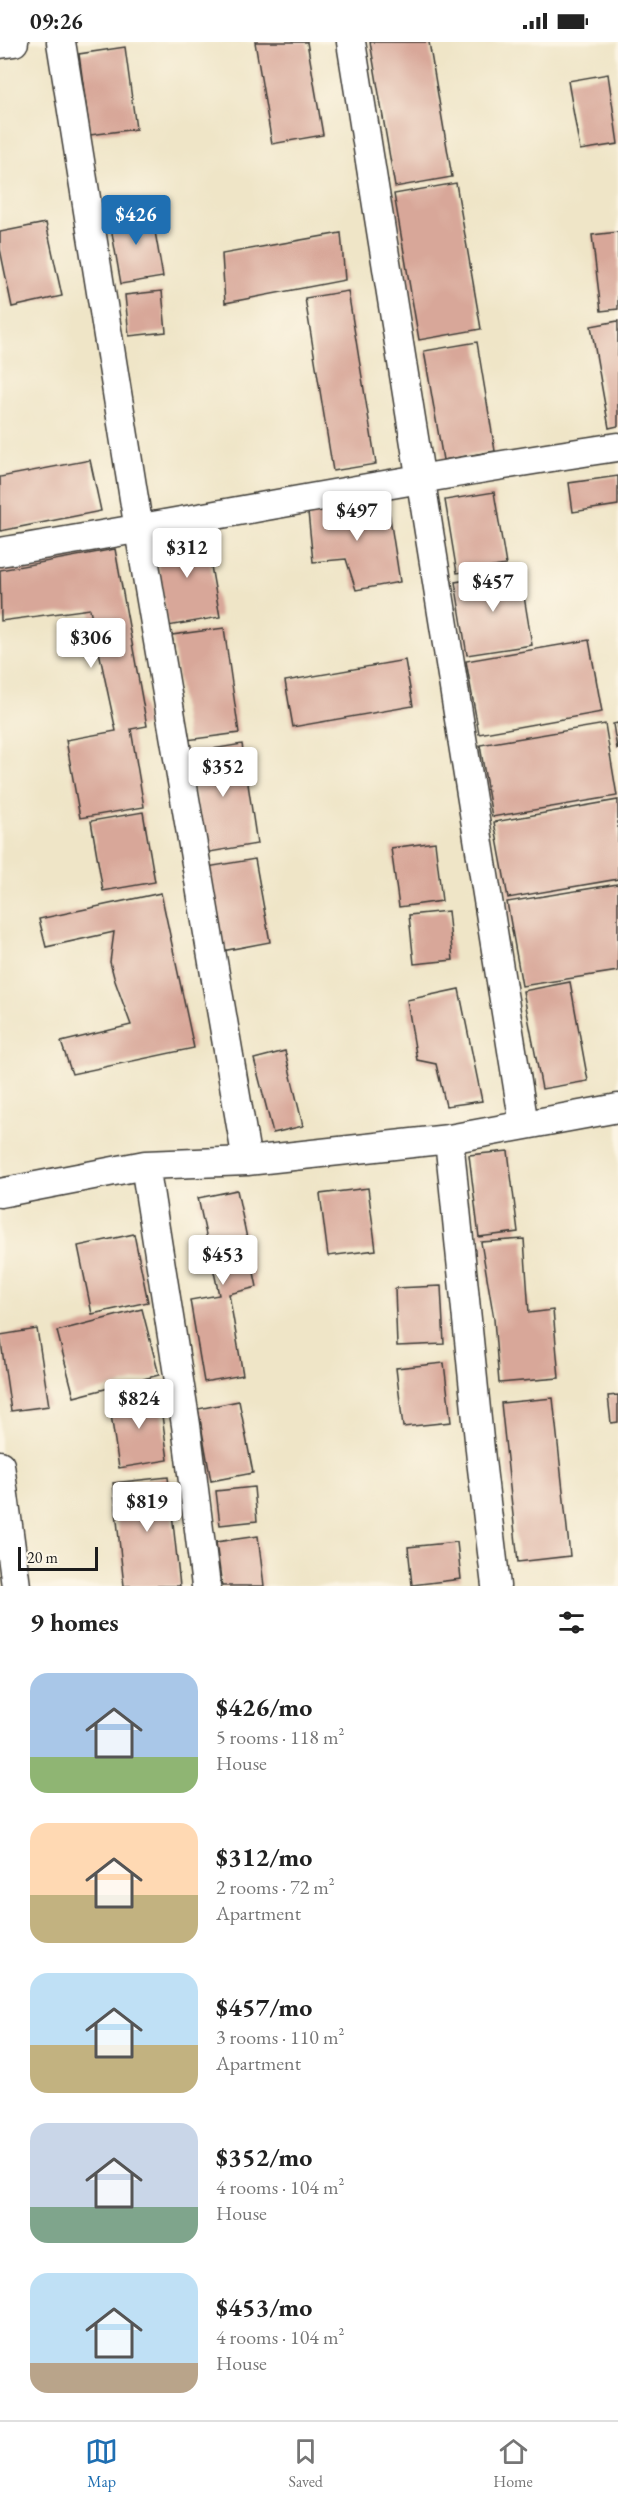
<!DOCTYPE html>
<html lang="en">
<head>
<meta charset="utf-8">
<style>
	:root { --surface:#fff; --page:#f2f2f2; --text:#222; --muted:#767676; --line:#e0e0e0; --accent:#1f6fb2 }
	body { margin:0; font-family:"EB Garamond",serif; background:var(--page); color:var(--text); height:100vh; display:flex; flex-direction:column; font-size:22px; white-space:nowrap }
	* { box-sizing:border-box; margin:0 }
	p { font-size:20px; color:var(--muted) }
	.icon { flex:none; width:33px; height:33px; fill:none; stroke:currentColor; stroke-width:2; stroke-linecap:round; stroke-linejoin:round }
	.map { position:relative; height:1544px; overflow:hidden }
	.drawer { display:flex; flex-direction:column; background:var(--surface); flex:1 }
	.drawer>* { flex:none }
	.scale { position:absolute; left:18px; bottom:15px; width:80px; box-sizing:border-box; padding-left:6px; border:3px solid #1c1c1c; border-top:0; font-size:16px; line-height:21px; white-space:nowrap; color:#1c1c1c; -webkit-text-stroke:4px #fcf5e5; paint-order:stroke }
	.price { position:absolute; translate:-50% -51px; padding:0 14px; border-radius:6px; background:#fff; color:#222; font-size:20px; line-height:39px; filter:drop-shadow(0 2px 3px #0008) }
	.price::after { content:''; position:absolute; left:50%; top:36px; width:18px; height:14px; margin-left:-9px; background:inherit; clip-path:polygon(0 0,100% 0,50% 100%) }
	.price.on { background:var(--accent); color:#fff }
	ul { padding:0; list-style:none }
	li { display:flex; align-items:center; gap:18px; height:150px; padding:0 30px }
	li span { display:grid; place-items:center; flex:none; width:168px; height:120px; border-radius:18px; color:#555 }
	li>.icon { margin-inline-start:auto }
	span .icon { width:72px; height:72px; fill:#fffc; stroke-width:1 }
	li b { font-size:26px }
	h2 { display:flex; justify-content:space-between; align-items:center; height:72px; padding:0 30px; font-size:26px }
	.status { display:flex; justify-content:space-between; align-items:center; height:42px; padding:0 30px; background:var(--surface); direction:ltr }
	.status svg { height:16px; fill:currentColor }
	.tabs { display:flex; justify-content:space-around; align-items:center; height:84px; border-top:2px solid var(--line); background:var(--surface); font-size:16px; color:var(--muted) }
	.tabs a { display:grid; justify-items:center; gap:3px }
	.tabs .on { color:var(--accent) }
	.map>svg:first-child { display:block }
	.building { fill:#d8a799 }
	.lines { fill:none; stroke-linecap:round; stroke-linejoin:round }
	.minor-casing { stroke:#3c3a36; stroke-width:31 }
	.minor { stroke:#fff; stroke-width:28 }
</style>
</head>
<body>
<div class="status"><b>09:26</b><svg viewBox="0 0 49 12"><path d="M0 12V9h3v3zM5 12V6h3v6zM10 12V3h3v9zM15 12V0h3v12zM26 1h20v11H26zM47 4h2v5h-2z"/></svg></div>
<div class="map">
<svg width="618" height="1544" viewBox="0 0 618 1544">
	<rect width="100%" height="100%" fill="#fcf5e5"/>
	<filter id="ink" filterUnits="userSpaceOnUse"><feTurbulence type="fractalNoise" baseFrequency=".0167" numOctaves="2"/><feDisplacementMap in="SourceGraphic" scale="12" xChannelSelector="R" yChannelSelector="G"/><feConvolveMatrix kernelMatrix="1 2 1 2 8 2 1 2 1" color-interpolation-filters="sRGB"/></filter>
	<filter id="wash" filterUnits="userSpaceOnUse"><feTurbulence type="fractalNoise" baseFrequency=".008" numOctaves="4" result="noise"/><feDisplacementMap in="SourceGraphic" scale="24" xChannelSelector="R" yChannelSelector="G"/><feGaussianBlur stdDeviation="1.35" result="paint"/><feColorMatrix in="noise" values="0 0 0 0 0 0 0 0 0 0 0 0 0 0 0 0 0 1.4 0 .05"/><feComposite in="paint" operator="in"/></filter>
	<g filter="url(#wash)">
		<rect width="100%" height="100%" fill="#efe5c7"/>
		<g id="blocks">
			<path class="building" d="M255 0H307L323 93 272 102Z
				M370 0H429L452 135 395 145Z
				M125 5 136 87 90 93 79 12Z
				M608 32 618 102 580 108 568 39Z
				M456 141 481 287 419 298 394 152Z
				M151 167 163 235 121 242 109 174Z
				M46 181 62 254 12 265 0 207V190Z
				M618 190V267L601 269 592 193Z
				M341 191 345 238 225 261 222 212Z
				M162 249 166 290 129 294 125 253Z
				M348 249 376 422 333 429 305 256Z
				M618 279V384L609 386 591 284Z
				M477 300 495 409 443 418 424 309Z
				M90 418 101 469 0 489V435Z
				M618 434V463L573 470 569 441Z
				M494 450 506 523 457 531 445 458Z
				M387 457 400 540 356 548 346 517 313 520 308 470Z
				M205 490 220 575 168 584 154 498Z
				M115 507 147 684 131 687 144 765 80 776 66 698 116 689 90 567 1 579 0 528Z
				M520 530 532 603 467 613 455 540Z
				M224 586 239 691 187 698 172 593Z
				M589 598 602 670 479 692 466 619Z
				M405 618 413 664 293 685 285 639Z
				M618 681V707H617L613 682Z
				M605 682 617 754 492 775 480 703Z
				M242 702 257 802 204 811 188 711Z
				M618 758V837L508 856 494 780Z
				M143 770 155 840 103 849 91 779Z
				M435 800 442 859 399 865 391 806Z
				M255 817 270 900 222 909 207 825Z
				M618 842V929L522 944 507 860Z
				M161 851 194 1006 72 1032 61 1000 131 983 115 939 110 920 114 890 46 905 39 877Z
				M448 869 453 918 414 922 409 873Z
				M570 940 588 1039 542 1047 523 949Z
				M459 947 482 1059 446 1064 436 1022 417 1018 407 958Z
				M285 1009 303 1084 273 1091 254 1017Z
				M508 1109 518 1190 479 1195 469 1113Z
				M368 1146 376 1208 328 1214 320 1152Z
				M237 1148 257 1245 229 1252 243 1333 204 1340 190 1258 219 1253 198 1156Z
				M134 1192 148 1260 92 1272 78 1204Z
				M524 1197 529 1271 553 1268 559 1336 499 1341 494 1277 481 1200Z
				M441 1244 444 1302 397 1304 395 1246Z
				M142 1267 159 1333 74 1355 57 1289Z
				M37 1287 49 1364 11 1369 0 1293Z
				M444 1321 451 1380 403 1385 396 1326Z
				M159 1351 168 1418 119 1426 109 1359Z
				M618 1353V1380L611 1381 608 1354Z
				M553 1356 570 1514 518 1520 501 1361Z
				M239 1359 253 1431 211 1439 198 1367Z
				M168 1435 180 1544H124L113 1441Z
				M254 1445 257 1479 220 1483 216 1449Z
				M258 1494 264 1544H222L216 1500Z
				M457 1500 461 1537 412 1543 408 1505Z"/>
		</g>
	</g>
	<g filter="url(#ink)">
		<use href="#blocks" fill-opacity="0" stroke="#3c3a36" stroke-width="1.5"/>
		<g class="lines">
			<g class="minor-casing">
				<path id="minor" d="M61 0 139 488 247 1119
					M351 0C410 361 464 722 524 1083
					M0 2 14 0
					M0 510C206 477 411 435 618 405
					M449 1097 481 1418 496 1544
					M145 1123 186 1383 206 1544
					M0 1151 145 1123 247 1119 449 1097 618 1066
					M0 1423 16 1544"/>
			</g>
			<use href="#minor" class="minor"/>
		</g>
	</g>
</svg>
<div class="scale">20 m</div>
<b class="price on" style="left:136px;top:204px">$426</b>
<b class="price" style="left:357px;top:500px">$497</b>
<b class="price" style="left:187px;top:537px">$312</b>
<b class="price" style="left:493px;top:571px">$457</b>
<b class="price" style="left:91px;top:627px">$306</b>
<b class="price" style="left:223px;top:756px">$352</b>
<b class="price" style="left:223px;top:1244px">$453</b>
<b class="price" style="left:139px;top:1388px">$824</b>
<b class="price" style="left:147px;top:1491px">$819</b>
</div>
<section class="drawer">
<h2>9 homes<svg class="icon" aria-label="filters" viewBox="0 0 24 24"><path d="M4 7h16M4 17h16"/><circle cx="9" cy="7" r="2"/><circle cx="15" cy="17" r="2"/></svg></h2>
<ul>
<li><span style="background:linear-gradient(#a9c7e8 70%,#8fb573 0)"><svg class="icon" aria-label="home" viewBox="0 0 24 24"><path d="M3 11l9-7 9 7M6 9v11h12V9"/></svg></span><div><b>$426/mo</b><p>5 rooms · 118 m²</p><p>House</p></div></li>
<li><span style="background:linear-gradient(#ffd9b3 60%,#c2b280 0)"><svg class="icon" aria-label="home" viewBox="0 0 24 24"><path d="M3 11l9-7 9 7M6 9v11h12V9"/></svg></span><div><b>$312/mo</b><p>2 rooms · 72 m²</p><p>Apartment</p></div></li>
<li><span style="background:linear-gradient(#bfe0f5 60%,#c2b280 0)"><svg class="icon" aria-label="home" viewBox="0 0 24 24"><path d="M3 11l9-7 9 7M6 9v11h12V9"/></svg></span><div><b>$457/mo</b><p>3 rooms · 110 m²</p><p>Apartment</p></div></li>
<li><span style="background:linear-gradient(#c9d6e8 70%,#7fa58c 0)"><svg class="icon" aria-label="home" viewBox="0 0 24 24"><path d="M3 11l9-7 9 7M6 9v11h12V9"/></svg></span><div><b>$352/mo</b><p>4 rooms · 104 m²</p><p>House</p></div></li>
<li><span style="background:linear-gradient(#bfe0f5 75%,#b9a48a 0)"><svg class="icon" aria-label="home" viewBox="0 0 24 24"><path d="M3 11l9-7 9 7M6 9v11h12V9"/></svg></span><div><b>$453/mo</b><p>4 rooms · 104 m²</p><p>House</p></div></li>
</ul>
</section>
<nav class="tabs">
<a class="on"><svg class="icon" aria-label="map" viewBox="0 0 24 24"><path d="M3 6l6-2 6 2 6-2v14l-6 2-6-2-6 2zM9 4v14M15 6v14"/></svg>Map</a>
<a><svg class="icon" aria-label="saved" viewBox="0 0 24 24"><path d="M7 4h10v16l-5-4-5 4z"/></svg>Saved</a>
<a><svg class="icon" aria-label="home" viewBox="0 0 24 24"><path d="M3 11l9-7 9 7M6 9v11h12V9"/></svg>Home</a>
</nav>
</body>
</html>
